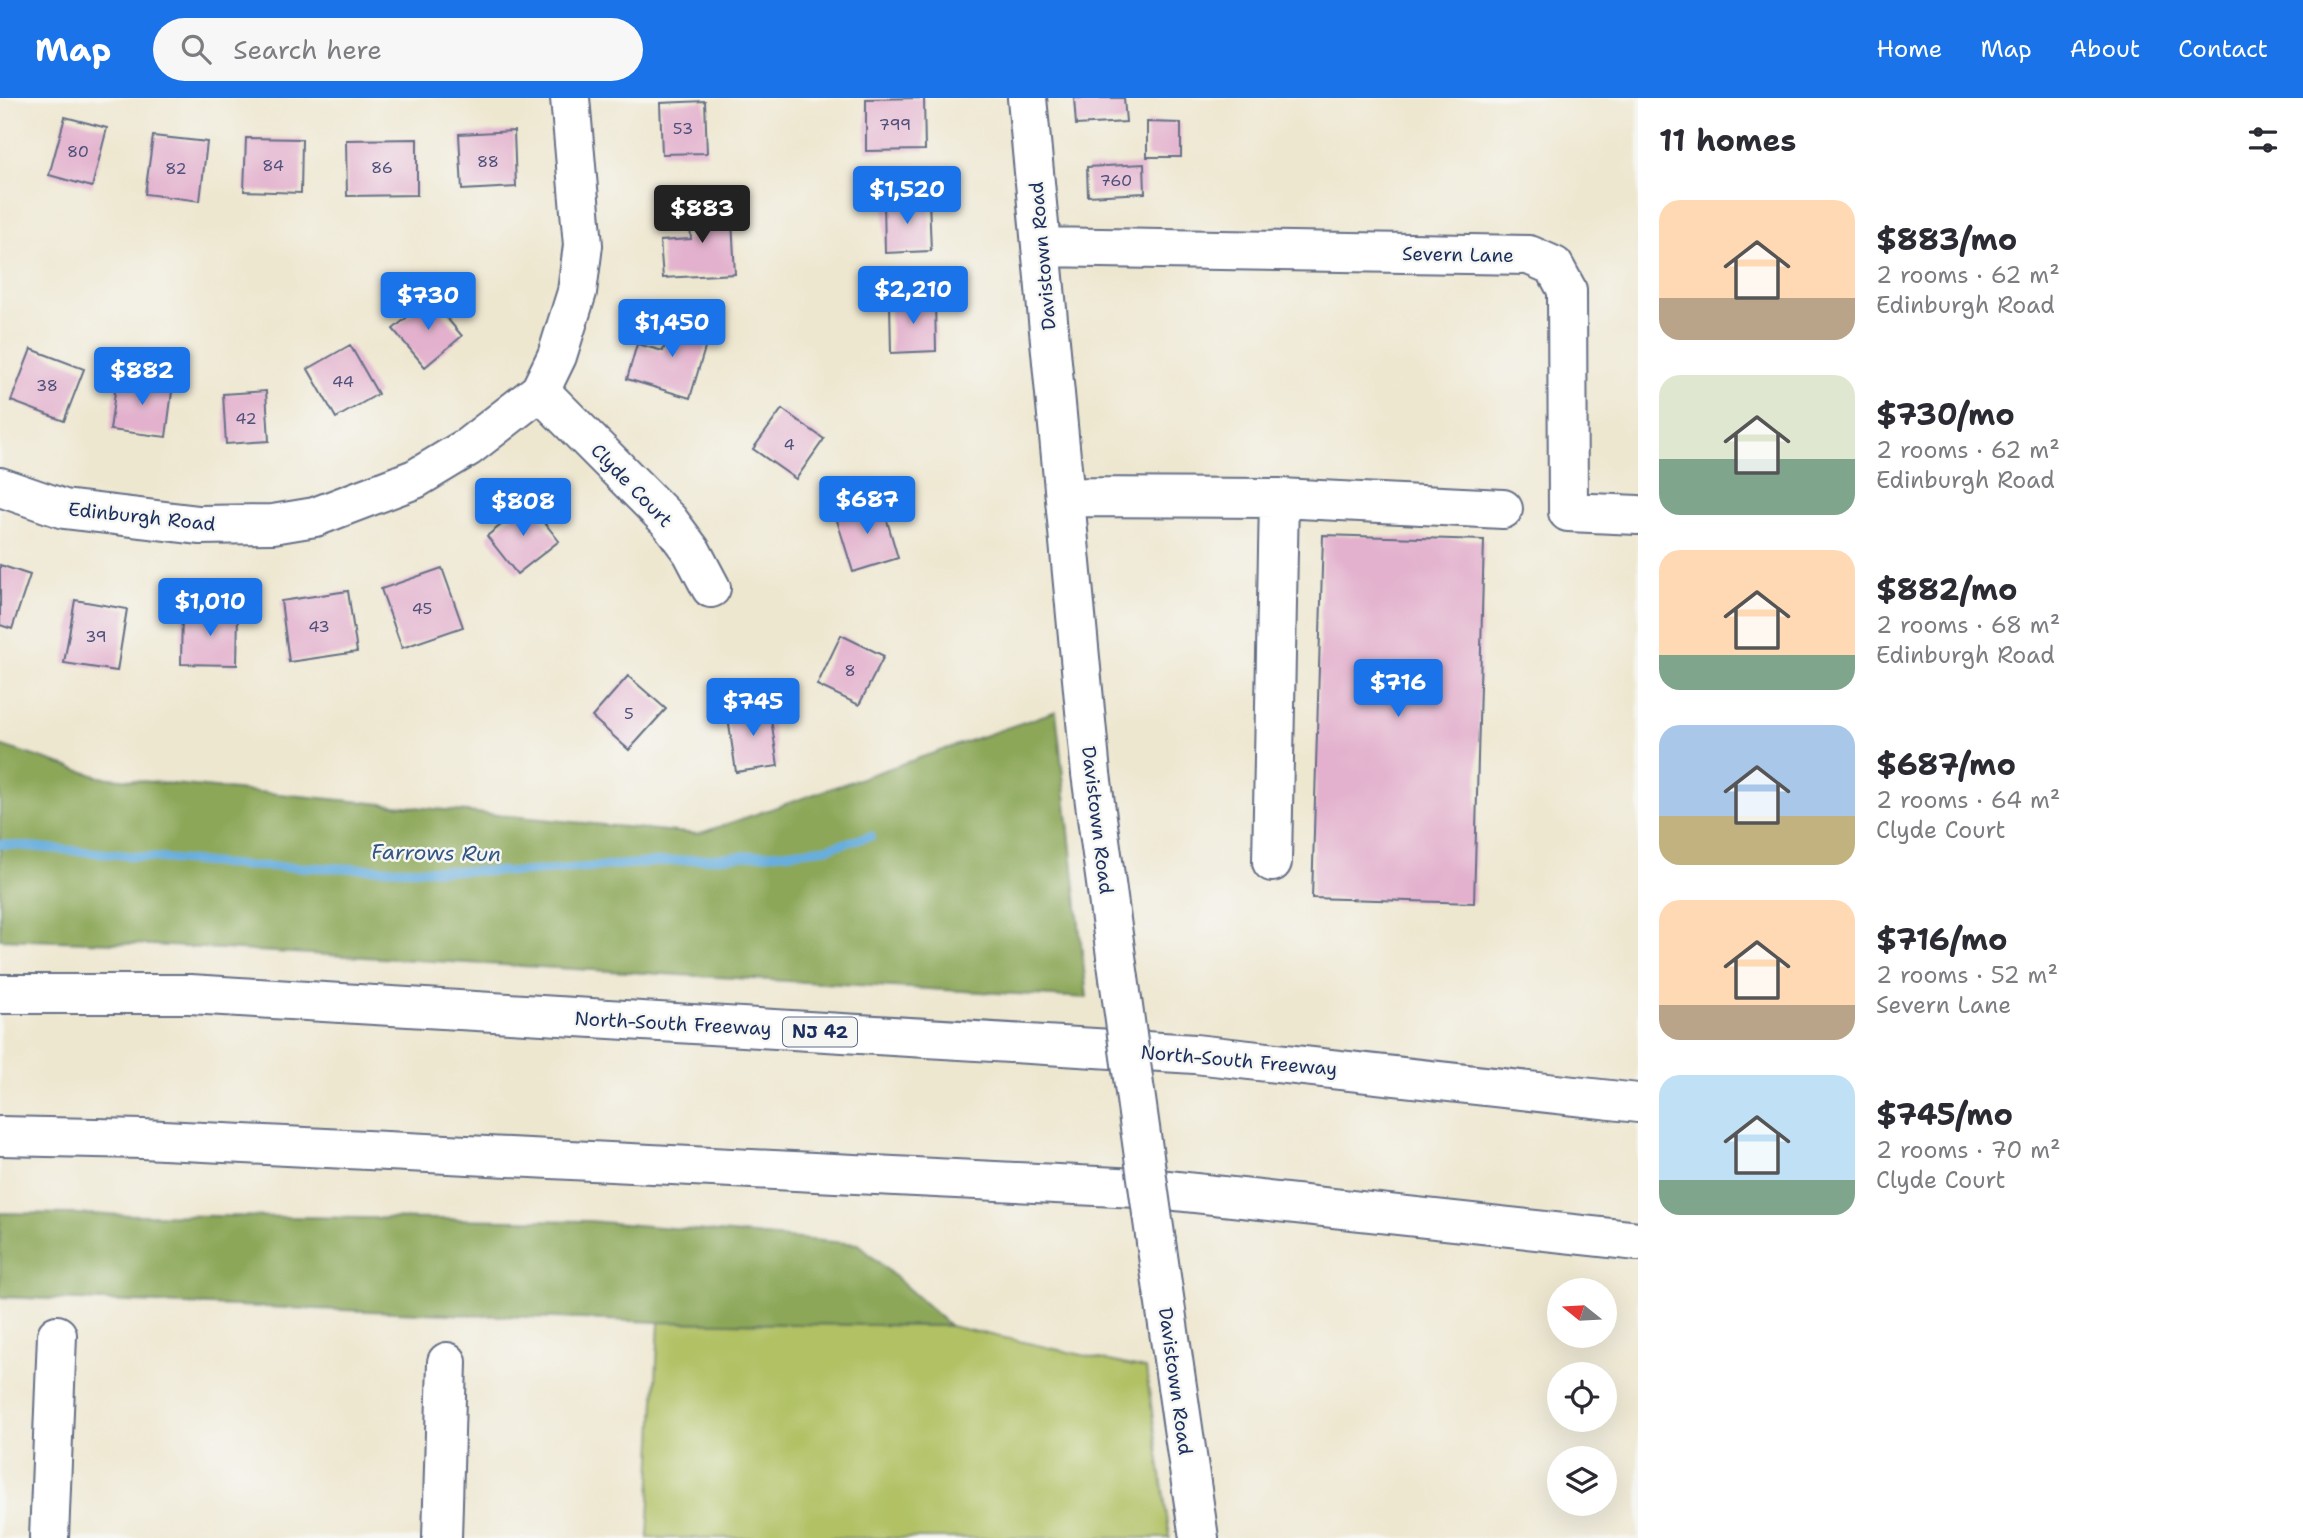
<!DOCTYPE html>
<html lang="en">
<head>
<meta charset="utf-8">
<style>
	:root { --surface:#fff; --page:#f7f7f7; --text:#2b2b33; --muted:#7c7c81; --accent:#1a73e8 }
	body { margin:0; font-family:"Shantell Sans",sans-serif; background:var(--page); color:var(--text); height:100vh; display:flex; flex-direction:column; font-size:26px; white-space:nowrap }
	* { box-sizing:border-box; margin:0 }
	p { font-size:23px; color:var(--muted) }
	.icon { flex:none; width:38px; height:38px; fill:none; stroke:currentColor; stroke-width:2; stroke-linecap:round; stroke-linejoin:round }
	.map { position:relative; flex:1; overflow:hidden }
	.details { display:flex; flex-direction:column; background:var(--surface); width:665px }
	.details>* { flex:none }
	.needle { width:46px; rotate:288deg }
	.buttons { position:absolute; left:1547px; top:1180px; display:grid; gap:14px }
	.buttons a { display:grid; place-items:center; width:70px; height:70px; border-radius:50%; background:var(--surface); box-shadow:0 7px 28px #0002; font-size:35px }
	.price { position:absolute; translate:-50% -60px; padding:0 16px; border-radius:7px; background:var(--accent); color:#fff; font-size:23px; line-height:46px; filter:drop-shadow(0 2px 4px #0008) }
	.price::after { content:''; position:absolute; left:50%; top:42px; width:21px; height:16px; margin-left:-10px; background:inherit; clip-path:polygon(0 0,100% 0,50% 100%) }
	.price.on { background:#222; color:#fff }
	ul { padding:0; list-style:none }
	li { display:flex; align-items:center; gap:21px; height:175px; padding:0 21px }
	li span { display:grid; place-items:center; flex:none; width:196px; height:140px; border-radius:21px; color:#555 }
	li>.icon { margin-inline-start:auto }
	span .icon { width:84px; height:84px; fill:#fffc; stroke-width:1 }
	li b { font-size:30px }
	h2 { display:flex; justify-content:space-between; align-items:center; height:84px; padding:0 21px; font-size:30px }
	header { display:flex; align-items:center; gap:42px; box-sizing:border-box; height:98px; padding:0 35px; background:var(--accent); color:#fff }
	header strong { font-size:33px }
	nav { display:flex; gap:38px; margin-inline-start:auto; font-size:24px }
	.search { width:490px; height:63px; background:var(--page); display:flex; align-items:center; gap:18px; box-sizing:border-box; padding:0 24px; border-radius:38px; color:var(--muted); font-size:26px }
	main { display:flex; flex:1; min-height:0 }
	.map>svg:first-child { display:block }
	.green { fill:#b1c163; stroke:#667860; stroke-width:2 }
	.forest { fill:#8ca759; stroke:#546b5c; stroke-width:2 }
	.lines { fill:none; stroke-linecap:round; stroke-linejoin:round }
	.stream { stroke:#67aede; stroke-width:9 }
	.building { fill:#e3b1cd }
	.minor-casing { stroke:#656f86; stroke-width:42 }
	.highway-casing { stroke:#656f86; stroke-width:42 }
	.minor { stroke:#fff; stroke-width:38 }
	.highway { stroke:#fff; stroke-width:38 }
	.minor-bridge-casing { stroke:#656f86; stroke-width:42; stroke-linecap:butt }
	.minor-bridge { stroke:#fff; stroke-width:38 }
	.labels { text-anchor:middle; stroke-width:5; stroke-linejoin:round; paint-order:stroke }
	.number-label { font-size:16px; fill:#4d507a }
	.shield { fill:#f6f6f2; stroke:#5d6b8a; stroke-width:2 }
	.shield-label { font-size:18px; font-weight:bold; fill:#1b2f5e }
	.street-label { font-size:19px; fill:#1b2f5e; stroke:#f6f6f2 }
	.water-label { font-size:21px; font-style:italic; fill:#325584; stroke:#f6f6f2 }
</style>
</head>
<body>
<header>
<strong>Map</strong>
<div class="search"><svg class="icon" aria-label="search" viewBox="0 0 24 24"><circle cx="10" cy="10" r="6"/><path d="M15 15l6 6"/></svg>Search here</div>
<nav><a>Home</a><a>Map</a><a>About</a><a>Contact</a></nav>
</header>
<main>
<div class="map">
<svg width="1638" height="1440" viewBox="0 0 1638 1440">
	<rect width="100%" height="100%" fill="#f6f6f2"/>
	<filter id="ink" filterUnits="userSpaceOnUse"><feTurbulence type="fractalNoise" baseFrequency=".0143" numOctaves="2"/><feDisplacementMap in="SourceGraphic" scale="14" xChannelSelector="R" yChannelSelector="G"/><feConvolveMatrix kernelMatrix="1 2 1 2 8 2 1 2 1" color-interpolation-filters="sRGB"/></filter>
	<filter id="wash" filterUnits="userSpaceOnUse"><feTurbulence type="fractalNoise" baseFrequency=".00686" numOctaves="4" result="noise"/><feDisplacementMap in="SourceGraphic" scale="28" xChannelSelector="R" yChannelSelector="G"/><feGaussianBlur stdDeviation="1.57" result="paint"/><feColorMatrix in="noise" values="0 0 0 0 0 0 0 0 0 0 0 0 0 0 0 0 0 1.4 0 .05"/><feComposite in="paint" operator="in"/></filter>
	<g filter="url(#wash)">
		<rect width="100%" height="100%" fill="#eee7d0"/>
		<path class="green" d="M659 1224 950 1228 1146 1271 1170 1440H648Z"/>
		<path class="forest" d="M1056 613 1087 900 116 845 0 841V647L100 679 698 736Z
			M0 1115 589 1123 858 1146 950 1228 659 1224 0 1199Z"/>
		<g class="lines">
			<path class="stream" d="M0 746 246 768 524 774 783 755 827 750 871 738"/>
		</g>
		<g id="blocks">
			<path class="building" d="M924 0 925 52 866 53V1Z
				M1074 0H1124L1126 24 1076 27Z
				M705 3 707 55 662 56 660 5Z
				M65 19 107 30 92 89 49 77Z
				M1147 24 1181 25V59H1147Z
				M514 33 516 89 462 92 459 36Z
				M153 38 207 44 200 103 145 96Z
				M246 40 302 41 301 95 244 93Z
				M417 41V97L347 98 346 42Z
				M1144 66 1145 95 1088 98 1087 69Z
				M929 102 931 153 885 155 884 103Z
				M731 105 735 176 663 180 660 143 691 141 689 108Z
				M430 200 462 238 425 269 393 231Z
				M935 202 936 253 891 255 890 204Z
				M673 219 711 230 690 300 627 281 637 246 663 253Z
				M350 247 378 296 336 320 308 271Z
				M31 251 84 271 64 323 11 303Z
				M117 279 173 286 166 339 110 332Z
				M266 293 269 343 226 346 223 296Z
				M782 311 824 341 796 381 753 351Z
				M881 402 898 460 853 474 835 416Z
				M529 405 559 443 517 476 487 438Z
				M1323 437 1484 442 1474 805 1312 800Z
				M0 467 30 477 12 531 0 527Z
				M442 470 463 529 402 550 381 491Z
				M348 493 357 554 289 564 281 503Z
				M75 502 127 511 117 573 64 565Z
				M182 513 238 514 237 567 181 566Z
				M841 537 884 558 859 607 817 587Z
				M628 578 666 611 629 652 592 619Z
				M769 607 778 668 736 674 727 613Z"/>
		</g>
	</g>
	<g filter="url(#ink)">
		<use href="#blocks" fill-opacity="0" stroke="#656f86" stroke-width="2"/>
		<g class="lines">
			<g class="minor-casing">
				<path id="minor" d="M1027 0 1091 676 1119 880
					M1041 149 1529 157 1554 168 1567 192 1568 414 1638 417
					M540 293 669 423 692 454 711 490
					M0 389 64 411 199 427 273 426 315 419 415 381 468 349 540 293 557 258 577 194 583 147 570 0
					M1065 399 1279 400 1503 411
					M1272 764 1279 400
					M1156 1144 1199 1440
					M49 1440 57 1237
					M442 1440 447 1264"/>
			</g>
			<g class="highway-casing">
				<path id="highway" d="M0 896H190L1195 956 1638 1005
					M0 1038 143 1041 1158 1091 1638 1143"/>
			</g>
			<use href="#minor" class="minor"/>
			<use href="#highway" class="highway"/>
			<g class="minor-bridge-casing">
				<path id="minor-bridge" d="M1119 880 1156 1144"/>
			</g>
			<use href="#minor-bridge" class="minor-bridge"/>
		</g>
	</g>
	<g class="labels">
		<g class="number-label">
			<text x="895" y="32">799</text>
			<text x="683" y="36">53</text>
			<text x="78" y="59">80</text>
			<text x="488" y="69">88</text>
			<text x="273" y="73">84</text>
			<text x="382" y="75">86</text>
			<text x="176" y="76">82</text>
			<text x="1116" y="88">760</text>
			<text x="343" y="289">44</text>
			<text x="47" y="293">38</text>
			<text x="246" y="326">42</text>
			<text x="789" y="352">4</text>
			<text x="422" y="516">45</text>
			<text x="319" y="534">43</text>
			<text x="96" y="544">39</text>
			<text x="850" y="578">8</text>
			<text x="629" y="621">5</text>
		</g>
		<rect class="shield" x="783" y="919.5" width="74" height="29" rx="5"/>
		<g class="shield-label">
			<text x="820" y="940">NJ 42</text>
		</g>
		<g class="street-label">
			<text transform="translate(1458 156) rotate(1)" y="7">Severn Lane</text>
			<text transform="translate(1042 158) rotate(-95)" y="7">Davistown Road</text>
			<text transform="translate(632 387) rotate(46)" y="7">Clyde Court</text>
			<text transform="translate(142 418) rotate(6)" y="7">Edinburgh Road</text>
			<text transform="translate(1098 722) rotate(83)" y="7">Davistown Road</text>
			<text transform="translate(673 925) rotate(3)" y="7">North-South Freeway</text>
			<text transform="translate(1239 962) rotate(5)" y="7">North-South Freeway</text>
			<text transform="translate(1176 1283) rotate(82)" y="7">Davistown Road</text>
		</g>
		<g class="water-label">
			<text transform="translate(436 755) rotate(1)" y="7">Farrows Run</text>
		</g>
	</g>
</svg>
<div class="buttons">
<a><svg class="needle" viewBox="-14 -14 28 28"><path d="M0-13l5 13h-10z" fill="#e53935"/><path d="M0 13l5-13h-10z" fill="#7c7c81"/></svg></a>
<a><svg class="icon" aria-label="locate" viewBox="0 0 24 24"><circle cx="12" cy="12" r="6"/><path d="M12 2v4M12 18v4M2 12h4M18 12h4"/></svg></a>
<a><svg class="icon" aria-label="layers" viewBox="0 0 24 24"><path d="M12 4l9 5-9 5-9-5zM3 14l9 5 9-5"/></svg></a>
</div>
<b class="price" style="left:907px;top:128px">$1,520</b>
<b class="price on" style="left:702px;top:147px">$883</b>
<b class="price" style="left:913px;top:228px">$2,210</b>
<b class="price" style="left:428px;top:234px">$730</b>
<b class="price" style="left:672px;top:261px">$1,450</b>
<b class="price" style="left:142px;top:309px">$882</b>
<b class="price" style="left:867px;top:438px">$687</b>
<b class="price" style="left:523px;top:440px">$808</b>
<b class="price" style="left:210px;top:540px">$1,010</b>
<b class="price" style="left:1398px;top:621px">$716</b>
<b class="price" style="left:753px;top:640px">$745</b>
</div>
<section class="details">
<h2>11 homes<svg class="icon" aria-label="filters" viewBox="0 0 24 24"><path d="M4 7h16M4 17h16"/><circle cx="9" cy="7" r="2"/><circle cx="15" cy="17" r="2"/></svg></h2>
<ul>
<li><span style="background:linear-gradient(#ffd9b3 70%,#b9a48a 0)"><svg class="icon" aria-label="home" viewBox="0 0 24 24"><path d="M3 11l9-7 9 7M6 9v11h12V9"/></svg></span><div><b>$883/mo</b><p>2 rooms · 62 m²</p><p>Edinburgh Road</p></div></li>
<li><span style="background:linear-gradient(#dfe7d0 60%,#7fa58c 0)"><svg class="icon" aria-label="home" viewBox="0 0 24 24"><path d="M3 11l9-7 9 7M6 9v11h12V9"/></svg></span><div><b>$730/mo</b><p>2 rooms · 62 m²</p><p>Edinburgh Road</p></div></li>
<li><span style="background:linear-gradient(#ffd9b3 75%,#7fa58c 0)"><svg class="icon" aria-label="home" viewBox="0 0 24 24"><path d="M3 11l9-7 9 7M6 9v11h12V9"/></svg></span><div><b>$882/mo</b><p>2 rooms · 68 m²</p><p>Edinburgh Road</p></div></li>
<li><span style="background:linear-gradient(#a9c7e8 65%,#c2b280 0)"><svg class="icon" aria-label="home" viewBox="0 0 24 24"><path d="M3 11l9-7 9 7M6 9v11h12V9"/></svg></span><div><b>$687/mo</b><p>2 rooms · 64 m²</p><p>Clyde Court</p></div></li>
<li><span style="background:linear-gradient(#ffd9b3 75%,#b9a48a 0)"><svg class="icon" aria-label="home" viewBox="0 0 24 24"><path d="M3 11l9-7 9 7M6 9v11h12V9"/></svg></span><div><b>$716/mo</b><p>2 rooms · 52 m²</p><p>Severn Lane</p></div></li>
<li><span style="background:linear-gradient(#bfe0f5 75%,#7fa58c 0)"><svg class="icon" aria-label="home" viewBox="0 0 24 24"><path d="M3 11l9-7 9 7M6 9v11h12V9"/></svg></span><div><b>$745/mo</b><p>2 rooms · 70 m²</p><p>Clyde Court</p></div></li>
</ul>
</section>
</main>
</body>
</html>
